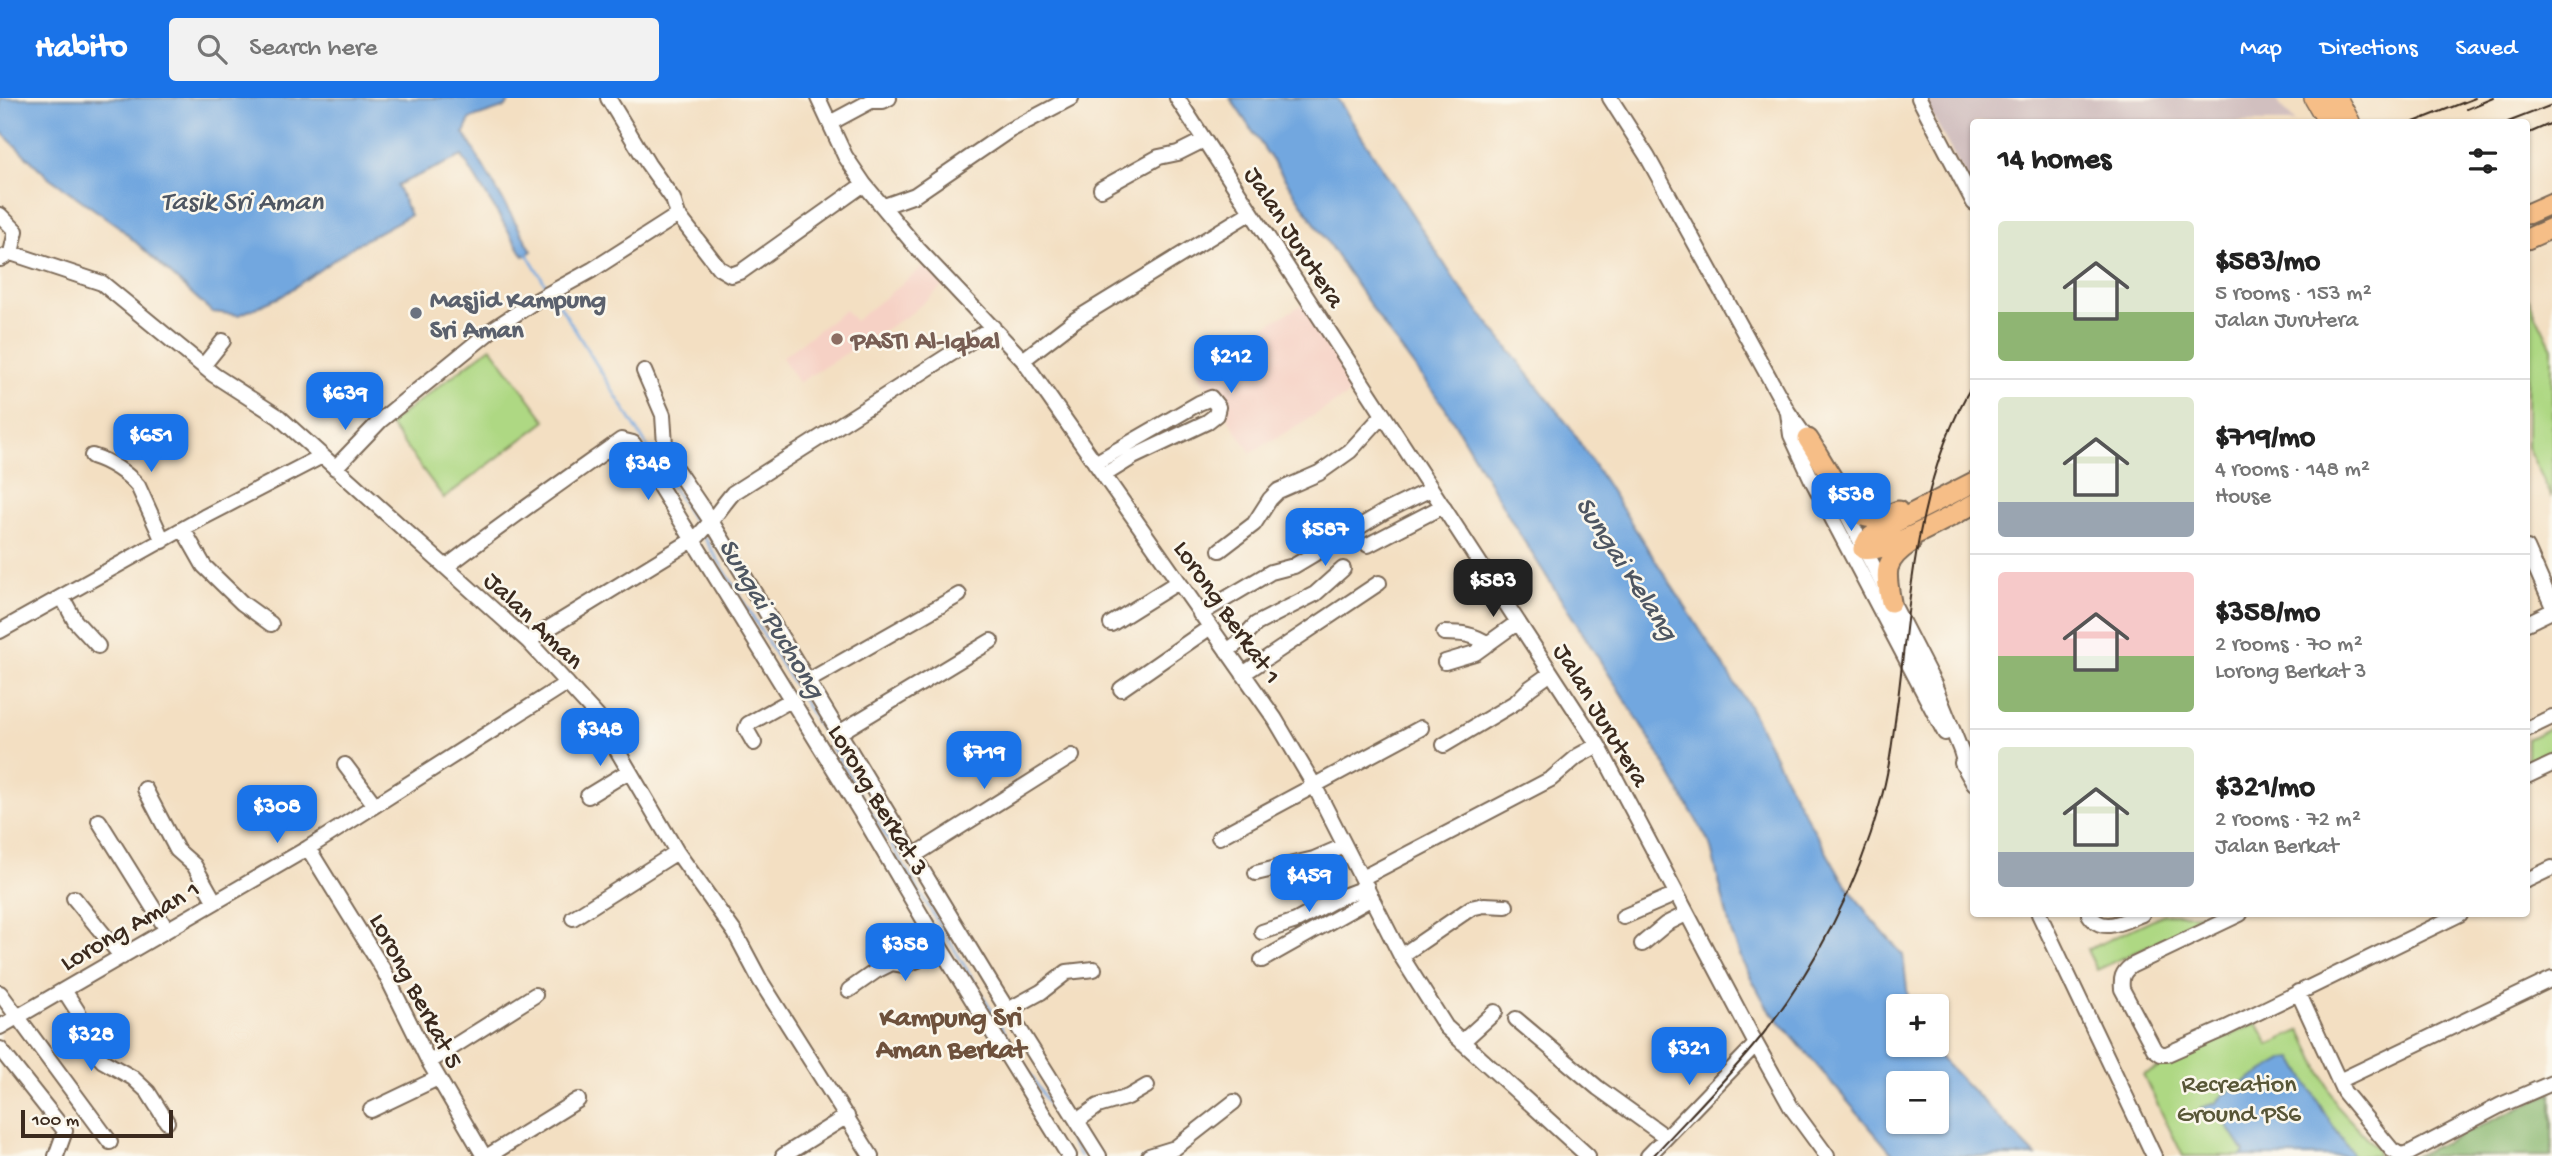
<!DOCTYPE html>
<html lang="en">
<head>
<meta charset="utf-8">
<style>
	:root { --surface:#fff; --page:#f2f2f2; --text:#222; --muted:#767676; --line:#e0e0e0; --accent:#1a73e8 }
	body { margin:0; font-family:"Gochi Hand",sans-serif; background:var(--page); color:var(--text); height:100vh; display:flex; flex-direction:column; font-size:26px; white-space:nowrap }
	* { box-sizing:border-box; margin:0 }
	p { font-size:23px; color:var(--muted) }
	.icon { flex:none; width:38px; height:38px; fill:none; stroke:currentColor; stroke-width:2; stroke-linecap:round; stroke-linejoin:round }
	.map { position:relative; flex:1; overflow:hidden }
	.sheet { position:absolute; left:1970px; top:21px; width:560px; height:798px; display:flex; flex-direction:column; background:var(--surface); border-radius:7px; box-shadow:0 2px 5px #0004 }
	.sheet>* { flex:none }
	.buttons { position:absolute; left:1886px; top:896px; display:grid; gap:14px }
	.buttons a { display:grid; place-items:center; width:63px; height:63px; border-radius:7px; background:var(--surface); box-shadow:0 2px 5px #0004; font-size:35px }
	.scale { position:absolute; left:21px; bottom:18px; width:152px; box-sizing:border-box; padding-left:7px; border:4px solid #3b2a1e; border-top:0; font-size:19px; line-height:24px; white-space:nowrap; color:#3b2a1e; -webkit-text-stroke:5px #fbf7ec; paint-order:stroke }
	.price { position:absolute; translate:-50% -60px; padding:0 16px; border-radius:14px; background:var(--accent); color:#fff; font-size:23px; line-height:46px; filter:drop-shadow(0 2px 4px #0008) }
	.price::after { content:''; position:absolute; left:50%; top:42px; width:21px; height:16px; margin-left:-10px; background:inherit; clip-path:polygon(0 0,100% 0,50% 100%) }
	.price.current { background:#222; color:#fff }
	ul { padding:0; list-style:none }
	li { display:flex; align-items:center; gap:21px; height:175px; padding:0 28px }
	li+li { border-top:2px solid var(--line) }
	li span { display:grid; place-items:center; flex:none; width:196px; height:140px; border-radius:7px; color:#555 }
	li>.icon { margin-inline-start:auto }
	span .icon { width:84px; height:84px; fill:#fffc; stroke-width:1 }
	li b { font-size:30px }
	h2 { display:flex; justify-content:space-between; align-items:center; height:84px; padding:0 28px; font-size:30px }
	header { display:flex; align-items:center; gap:42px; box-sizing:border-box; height:98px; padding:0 35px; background:var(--accent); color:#fff }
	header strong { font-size:33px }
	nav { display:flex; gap:38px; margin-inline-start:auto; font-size:24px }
	.search { width:490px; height:63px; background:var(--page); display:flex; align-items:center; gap:18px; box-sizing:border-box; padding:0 24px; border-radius:7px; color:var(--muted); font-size:26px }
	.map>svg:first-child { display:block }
	.built { fill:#f6d1c5 }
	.industrial { fill:#d1bfbf }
	.green { fill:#aed883; stroke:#748150; stroke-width:2 }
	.forest { fill:#8ab871; stroke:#627148; stroke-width:2 }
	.water { fill:#72a7df; stroke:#56687e; stroke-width:2; fill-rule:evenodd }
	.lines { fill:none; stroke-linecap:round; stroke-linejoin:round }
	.stream { stroke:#72a7df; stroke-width:2.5 }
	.minor-casing { stroke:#7b6957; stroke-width:18 }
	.major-casing { stroke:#7b6957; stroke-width:23 }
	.highway-casing { stroke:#7b6957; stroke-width:24 }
	.minor { stroke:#fff; stroke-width:14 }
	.major { stroke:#f6be87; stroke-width:19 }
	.highway { stroke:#f6be87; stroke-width:21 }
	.tram { stroke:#3b2a1e; stroke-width:2 }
	.worship-dot { fill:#6b7280; stroke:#fbf7ec; stroke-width:2.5 }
	.education-dot { fill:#8d6e63; stroke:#fbf7ec; stroke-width:2.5 }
	.labels { text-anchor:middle; stroke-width:5; stroke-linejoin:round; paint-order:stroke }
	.street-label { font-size:26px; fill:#3b2a1e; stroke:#fbf7ec }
	.worship-label { font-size:26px; font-weight:bold; fill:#5b616d; stroke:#fbf7ec; text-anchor:start }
	.education-label { font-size:26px; font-weight:bold; fill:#785e54; stroke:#fbf7ec; text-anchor:start }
	.park-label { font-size:26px; fill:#585637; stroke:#fbf7ec }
	.water-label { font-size:28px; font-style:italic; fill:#4e5662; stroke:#fbf7ec }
	.neighbourhood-label { font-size:28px; font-weight:bold; fill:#6e513c; stroke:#fbf7ec }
</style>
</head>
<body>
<header>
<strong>Habito</strong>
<div class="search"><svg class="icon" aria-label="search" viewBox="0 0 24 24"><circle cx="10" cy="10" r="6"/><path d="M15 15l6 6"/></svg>Search here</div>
<nav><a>Map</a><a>Directions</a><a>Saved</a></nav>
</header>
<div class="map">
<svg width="2552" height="1058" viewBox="0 0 2552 1058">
	<rect width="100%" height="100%" fill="#fbf7ec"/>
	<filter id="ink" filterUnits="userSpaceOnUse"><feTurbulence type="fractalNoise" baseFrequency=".0143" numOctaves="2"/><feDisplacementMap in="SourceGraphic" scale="14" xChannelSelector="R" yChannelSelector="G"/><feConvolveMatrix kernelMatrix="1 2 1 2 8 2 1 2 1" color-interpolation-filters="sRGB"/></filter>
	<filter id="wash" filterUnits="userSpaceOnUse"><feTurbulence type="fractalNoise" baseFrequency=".00686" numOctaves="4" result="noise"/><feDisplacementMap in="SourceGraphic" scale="28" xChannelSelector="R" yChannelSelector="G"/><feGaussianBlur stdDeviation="1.57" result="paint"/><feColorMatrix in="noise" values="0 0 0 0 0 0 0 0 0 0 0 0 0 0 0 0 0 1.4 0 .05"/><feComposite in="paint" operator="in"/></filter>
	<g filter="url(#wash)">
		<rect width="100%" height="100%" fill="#f3dfc2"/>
		<path class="built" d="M928 165 944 187 910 216 798 285 782 259 845 212 855 223Z
			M1303 206 1358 291 1251 355 1195 270Z"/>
		<path class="industrial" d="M1923 0H2274L2295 24H1974V95Z"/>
		<path class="green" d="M2527 198 2552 250V399L2527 349Z
			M491 249 546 323 444 400 389 326Z
			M2552 629V657L2527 669V641Z
			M2164 816H2216L2097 872 2087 852Z
			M2257 925 2269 947 2301 932 2337 1008 2377 1051 2378 1058H2183L2143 977Z"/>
		<path class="forest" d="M2552 995V1058H2415Z"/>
		<path class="water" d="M0 0H511L506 9 470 21 464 35 532 153 524 158 462 58 397 87 410 117 355 147 282 198 239 217 212 214 118 128 47 78 0 33Z
			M1230 0H1337L1456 184 1569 328 1749 608 1796 700 1840 778 1873 823 1903 857 1909 908H1899V947H1928L2036 1058H1894L1767 909 1743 865 1731 834 1710 746 1650 641 1517 432 1446 311 1391 238ZM1937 985V1024H1899V985Z
			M2293 960 2325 1016 2351 1054 2352 1058H2241L2244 1054 2219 1015 2205 1018 2200 1010 2216 1005 2223 997 2285 961Z"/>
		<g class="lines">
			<path class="stream" d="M526 154 548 190
				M554 198 698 430
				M704 439 1080 1058"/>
		</g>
	</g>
	<g filter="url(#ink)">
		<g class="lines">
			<g class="minor-casing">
				<path id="minor" d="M608 0 648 66 673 101 678 117 719 170 731 177 742 173 864 86
					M818 0 845 58 864 86 918 151 1023 262 1275 621 1314 687 1401 858 1446 929 1588 1058
					M1177 0 1598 647 1756 946 1791 1009 1827 1058
					M1610 0 1647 58 1788 314 1813 350
					M1919 0 1974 105
					M830 25 871 3H883L889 0
					M1101 91 1159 59 1178 55 1204 42
					M884 108 915 97 1010 32 1071 0
					M0 117 16 133 11 155
					M0 161 11 155 102 185 214 277 279 319 528 543 597 618 677 754 735 835 760 882 871 1058
					M1023 262 1075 222 1251 114
					M203 268 223 243
					M644 273 663 317 665 347 669 361 711 423 990 884 1099 1058
					M1788 315 1791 337 1811 380 1945 635
					M92 358C109 363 127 375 138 388L163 443
					M1095 365 1199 305 1211 300 1218 309 1216 317 1207 324 1133 359 1104 377
					M335 370 381 322 493 231 534 204 592 172 678 117
					M1841 405 1934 586 1961 653 1967 673
					M183 431 204 468 242 505 271 526
					M1368 447 1443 408
					M2527 450 2552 507
					M1220 452 1254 426 1270 401 1278 393 1319 375 1350 353 1383 317
					M446 469C503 425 562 384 621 342L633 345 860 713 938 846 1069 1058
					M62 499 75 523 98 548
					M1200 516 1271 474 1294 468 1384 414 1431 391
					M2527 525 2552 513
					M1111 526 1178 484
					M0 533 204 419 322 358
					M1444 535C1462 535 1473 536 1488 546
					M528 543 696 440C710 427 720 410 733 395L993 229
					M1227 553 1239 544 1256 526 1315 496 1343 471
					M1445 564 1475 555 1518 524
					M1243 576 1379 485
					M808 583 959 497
					M1121 591 1209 530
					M2527 631 2552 619
					M839 635 991 543
					M754 645 746 631 748 626 791 602
					M1444 647 1516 604 1530 590 1551 575
					M1962 665 1974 686
					M345 667 375 707
					M2527 678 2552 666
					M145 691 177 752 194 767 215 804
					M588 698 629 673
					M99 723 167 832
					M1219 739 1421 630
					M308 750 384 873 429 964 484 1058
					M915 757 1072 658
					M1256 775 1314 761 1344 748
					M1362 780 1551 681 1578 658 1598 647
					M2527 782 2552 770
					M74 800 122 859
					M2039 816 2154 1058
					M2089 816C2102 837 2124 823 2142 816
					M2240 816 2131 868C2122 875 2121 880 2122 891L2154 951 2161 956H2167L2226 930 2460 816
					M1623 819 1676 796
					M573 820 677 754
					M1262 834 1296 823 1338 800 1367 789
					M1642 846 1666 826 1686 816
					M1401 858 1471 810 1484 807 1506 808
					M1262 862 1372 800
					M64 892 78 914 94 953 103 963 133 980 148 994 167 1024
					M849 892 876 873 892 865 904 867 918 862 938 846
					M2298 894 2344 994 2392 1052 2401 1057 2409 1055 2501 1007 2552 985
					M0 895 110 1044
					M1008 912 1041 894 1067 874 1094 871
					M1516 921 1598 990 1666 1039
					M0 929 308 750 567 585
					M1462 944 1495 914
					M0 951 65 1033 56 1058
					M429 964 535 897
					M2339 983 2552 881
					M371 1012 438 980
					M1077 1023 1098 1008 1128 999 1147 988
					M488 1058 578 1002
					M783 1058 847 1018
					M1149 1058 1175 1050 1234 1004
					M1648 1058 1756 946"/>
			</g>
			<g class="major-casing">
				<path id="major" d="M2527 116 2552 105
					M2527 141 2552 130
					M1808 341C1819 357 1847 410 1861 417 1873 423 1886 418 1898 413
					M1974 384 1880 432 1868 441 1863 451C1885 457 1952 417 1974 406
					M1891 504C1885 474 1883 463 1910 445"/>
			</g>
			<g class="highway-casing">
				<path id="highway" d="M2315 0 2329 24
					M2336 0 2349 24"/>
			</g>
			<use href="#minor" class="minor"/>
			<use href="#major" class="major"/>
			<use href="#highway" class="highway"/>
			<path class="tram" d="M2467 11 2493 0
				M2414 24 2475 0
				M2508 24 2552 7
				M2527 36 2552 25
				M1653 1058C1689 1019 1727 981 1760 940 1814 871 1857 790 1880 705 1890 671 1893 636 1898 601 1911 493 1917 379 1974 284"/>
		</g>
	</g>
	<circle class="worship-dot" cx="416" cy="215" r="7"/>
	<circle class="education-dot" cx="837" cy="241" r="7"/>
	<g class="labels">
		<g class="street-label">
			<text transform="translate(1296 138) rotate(57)" y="9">Jalan Jurutera</text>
			<text transform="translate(1229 513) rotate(55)" y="9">Lorong Berkat 1</text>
			<text transform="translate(535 521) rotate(44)" y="9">Jalan Aman</text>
			<text transform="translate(1603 616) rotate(59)" y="9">Jalan Jurutera</text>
			<text transform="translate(880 701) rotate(59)" y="9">Lorong Berkat 3</text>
			<text transform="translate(129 826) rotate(-30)" y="9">Lorong Aman 1</text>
			<text transform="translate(418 892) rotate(62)" y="9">Lorong Berkat 5</text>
		</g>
		<g class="worship-label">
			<text x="430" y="209">Masjid Kampung<tspan x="430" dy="30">Sri Aman</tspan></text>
		</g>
		<g class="education-label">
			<text x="851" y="250">PASTI Al-Iqbal</text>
		</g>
		<g class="park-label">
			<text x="2239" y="993">Recreation<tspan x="2239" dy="30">Ground PS6</tspan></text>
		</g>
		<g class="water-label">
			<text x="242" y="111">Tasik Sri Aman</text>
			<text transform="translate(1629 469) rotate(57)" y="10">Sungai Kelang</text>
			<text transform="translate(774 519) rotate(59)" y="10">Sungai Puchong</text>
		</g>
		<g class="neighbourhood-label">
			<text x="951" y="927">Kampung Sri<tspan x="951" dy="32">Aman Berkat</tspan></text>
		</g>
	</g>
</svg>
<div class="buttons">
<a>+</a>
<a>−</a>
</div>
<div class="scale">100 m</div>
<b class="price" style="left:1231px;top:297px">$212</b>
<b class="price" style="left:345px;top:334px">$639</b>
<b class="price" style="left:151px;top:376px">$651</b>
<b class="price" style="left:648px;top:404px">$348</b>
<b class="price" style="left:1851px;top:435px">$538</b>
<b class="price" style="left:1325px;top:470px">$587</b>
<b class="price current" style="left:1493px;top:521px">$583</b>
<b class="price" style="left:600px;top:670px">$348</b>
<b class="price" style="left:984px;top:693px">$719</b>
<b class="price" style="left:277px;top:747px">$308</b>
<b class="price" style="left:1309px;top:816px">$459</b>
<b class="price" style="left:905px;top:885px">$358</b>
<b class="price" style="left:91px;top:975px">$328</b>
<b class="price" style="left:1689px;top:989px">$321</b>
<section class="sheet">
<h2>14 homes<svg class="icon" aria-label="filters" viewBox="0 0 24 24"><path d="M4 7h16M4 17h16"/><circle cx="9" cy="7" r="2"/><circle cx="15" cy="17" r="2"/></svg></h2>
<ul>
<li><span style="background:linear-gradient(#dfe7d0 65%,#8fb573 0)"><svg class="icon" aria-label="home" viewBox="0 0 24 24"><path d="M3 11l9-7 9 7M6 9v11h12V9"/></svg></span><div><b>$583/mo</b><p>5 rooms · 153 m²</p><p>Jalan Jurutera</p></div></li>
<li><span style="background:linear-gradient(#dfe7d0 75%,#9aa5b1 0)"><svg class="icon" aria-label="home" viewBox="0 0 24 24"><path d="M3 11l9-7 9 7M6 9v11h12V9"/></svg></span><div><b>$719/mo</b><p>4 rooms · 148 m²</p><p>House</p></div></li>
<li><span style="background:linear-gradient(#f6c9c9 60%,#8fb573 0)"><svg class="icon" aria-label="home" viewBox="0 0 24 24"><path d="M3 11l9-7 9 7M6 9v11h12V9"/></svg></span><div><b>$358/mo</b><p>2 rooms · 70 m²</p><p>Lorong Berkat 3</p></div></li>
<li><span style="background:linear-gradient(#dfe7d0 75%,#9aa5b1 0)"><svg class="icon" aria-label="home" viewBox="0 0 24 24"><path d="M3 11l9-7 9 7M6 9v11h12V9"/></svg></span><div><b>$321/mo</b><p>2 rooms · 72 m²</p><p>Jalan Berkat</p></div></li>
</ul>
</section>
</div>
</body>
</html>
